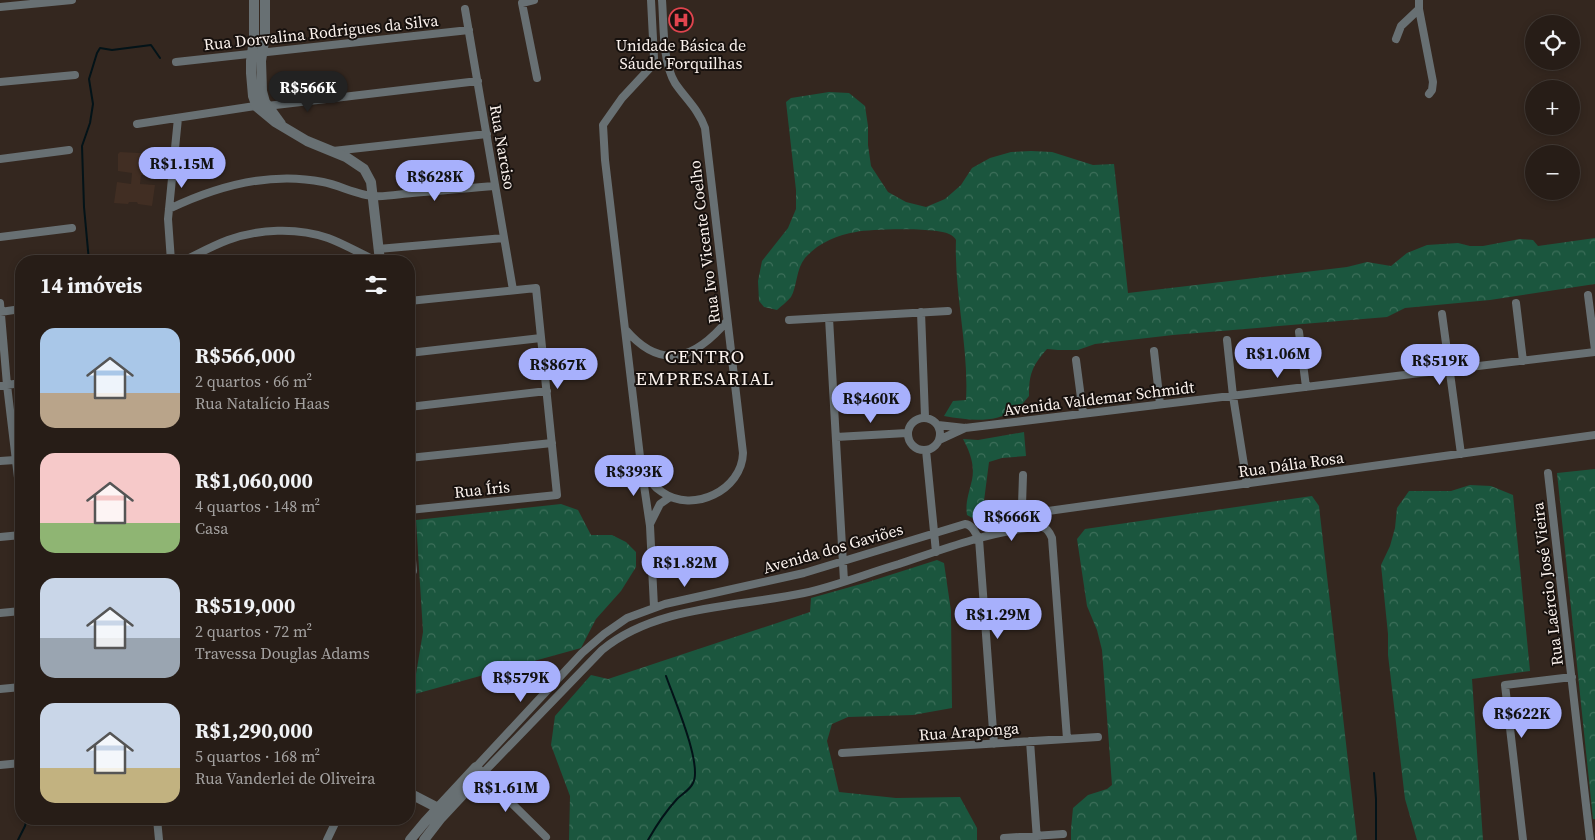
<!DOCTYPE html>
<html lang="pt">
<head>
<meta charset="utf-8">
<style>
	:root { --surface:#271d17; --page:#332a24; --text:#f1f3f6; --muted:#a4a2a1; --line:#433b36; --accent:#a7b0fc }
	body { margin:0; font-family:"Source Serif 4",serif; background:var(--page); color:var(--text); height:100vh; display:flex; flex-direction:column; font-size:19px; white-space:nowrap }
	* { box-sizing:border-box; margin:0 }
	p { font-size:16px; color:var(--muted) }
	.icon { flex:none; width:28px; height:28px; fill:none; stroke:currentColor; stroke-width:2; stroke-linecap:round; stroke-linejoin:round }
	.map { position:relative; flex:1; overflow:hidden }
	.panel { position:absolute; left:15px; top:255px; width:400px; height:570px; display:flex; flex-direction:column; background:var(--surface); border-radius:20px; box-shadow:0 2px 8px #0003,0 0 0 1px var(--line) }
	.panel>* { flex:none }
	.tools { position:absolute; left:1525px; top:15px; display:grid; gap:10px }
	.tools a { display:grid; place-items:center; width:55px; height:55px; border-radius:50%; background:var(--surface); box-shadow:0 2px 8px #0003,0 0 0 1px var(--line); font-size:25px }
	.price { position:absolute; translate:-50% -42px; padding:0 11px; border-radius:18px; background:var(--accent); color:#111; font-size:16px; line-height:32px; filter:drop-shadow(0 1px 2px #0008) }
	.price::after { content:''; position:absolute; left:50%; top:30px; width:15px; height:11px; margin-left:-8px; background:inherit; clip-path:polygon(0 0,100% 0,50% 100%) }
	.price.on { background:#222; color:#fff }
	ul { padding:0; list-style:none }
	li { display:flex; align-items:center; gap:15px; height:125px; padding:0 25px }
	li span { display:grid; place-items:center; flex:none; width:140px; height:100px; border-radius:15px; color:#555 }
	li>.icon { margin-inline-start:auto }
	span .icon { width:60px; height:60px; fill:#fffc; stroke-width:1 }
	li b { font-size:21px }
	h2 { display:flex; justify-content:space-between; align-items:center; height:60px; padding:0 25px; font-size:21px }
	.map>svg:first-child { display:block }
	.built { fill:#412e23 }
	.forest { fill:url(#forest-crowns) }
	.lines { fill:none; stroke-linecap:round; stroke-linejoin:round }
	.stream { stroke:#031318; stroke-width:2 }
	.minor { stroke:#687073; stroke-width:8 }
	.tertiary { stroke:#687073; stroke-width:10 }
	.labels { text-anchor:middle; stroke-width:4; stroke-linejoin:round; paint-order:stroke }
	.street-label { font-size:16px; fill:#fbf2ed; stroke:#17110e }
	.poi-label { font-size:16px; fill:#fbf2ed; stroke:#17110e }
	.quarter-label { font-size:19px; letter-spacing:1px; fill:#fbf2ed; stroke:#17110e }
</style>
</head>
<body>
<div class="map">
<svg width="1595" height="840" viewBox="0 0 1595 840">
	<defs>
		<pattern id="forest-crowns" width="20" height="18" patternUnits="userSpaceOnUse" patternTransform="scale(1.25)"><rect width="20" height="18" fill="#1b563e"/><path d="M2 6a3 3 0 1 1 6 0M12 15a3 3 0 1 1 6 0" fill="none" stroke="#3d6f5a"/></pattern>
	</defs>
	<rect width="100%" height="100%" fill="#34271f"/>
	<path class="built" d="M120 152 157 154 159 158 158 164H157L158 166 156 175H141L140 184 155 185 152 206 138 204 137 202H129L128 204 114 203 117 182 131 184 132 173 118 171V154Z"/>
	<path class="forest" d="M829 92 849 93 865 106 868 126V145L871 166 888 192 906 202 926 207 945 199 961 185 972 168 990 158 1011 152 1031 151 1052 152 1093 165 1114 164 1128 293 1347 267 1367 262 1391 266 1407 253 1427 245 1458 243 1470 246H1483L1520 239 1533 240 1538 246 1595 238V284L1490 300 1405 308 1387 317 1173 335 1095 344 1078 350H1058L1047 349C1032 366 1029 374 1029 396 1025 401 1020 407 1015 410 993 424 968 420 944 416L953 401 966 400C969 347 954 294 956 240 955 238 953 236 951 235 939 227 871 229 856 232 837 235 818 243 805 258 796 269 797 287 791 297 787 302 781 306 777 310L764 307 759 301 758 281 762 261 788 228 796 209V190L786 102 791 98Z
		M1024 432 1026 456 1002 458 989 462 984 501 1015 513 978 521 967 515C965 503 969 493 972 480 975 465 970 452 963 439L978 440Z
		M1595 469V819H1593L1557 473Z
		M1470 485 1491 486 1513 495 1530 671 1472 679 1483 840H1417L1405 799 1388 655V634L1381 565 1390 546 1395 528 1397 508 1409 491H1451Z
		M1312 496 1319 506 1357 840H1071V829L1073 808 1088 795 1107 789 1112 785 1102 650 1097 630 1087 606 1077 539 1085 529Z
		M561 504 578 510 591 535H612L626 542 636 552V567L621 591 596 619 581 648 415 694 413 692 423 632 416 520Z
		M937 560 944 563 951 611 952 708 913 715 848 717 832 724 827 741 839 792 896 798 960 797 977 828V840H569L570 796 551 745 555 716 591 675 608 679 810 612 811 598 868 582Z"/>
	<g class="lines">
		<path class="stream" d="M89 261 84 207 82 146 90 123 93 104 89 79 97 53 100 48 112 50 151 45 160 58
			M1374 773 1376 799V840
			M18 840 25 826 27 819
			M648 840C656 826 666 811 677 799 682 794 690 790 693 783 703 765 673 696 666 676"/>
		<path class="minor" d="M534 0 522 3 537 78
			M651 0 654 58 649 69 622 98 603 125 605 160 641 465C646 476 652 486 662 492 693 514 742 490 743 453L705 128C699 110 685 98 675 83 662 61 664 25 662 0
			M0 7 72 0
			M465 9 513 290
			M1419 9 1433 82 1432 90 1429 94
			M1396 39 1401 26 1419 9V0
			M176 62 469 30
			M0 82 75 75
			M137 124 255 106H267L478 81
			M333 151 487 134
			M0 159 69 150
			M169 209C217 186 270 171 323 182 339 185 360 196 374 196 386 197 400 194 412 193 440 191 468 188 495 186
			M0 237 72 228
			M378 249 504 238
			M171 261 168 219 178 118
			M183 261C198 254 212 246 228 240 258 229 297 227 328 238 344 244 360 253 376 261
			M1588 295 1595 350
			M409 301 536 288 557 495 409 510
			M0 303 7 385 21 503
			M1516 303 1523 361
			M0 312 21 309
			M921 312 925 417
			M1442 314 1461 454
			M829 318 844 581
			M789 320 948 311
			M626 330C662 372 696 358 727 321
			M1299 332 1306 387
			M1227 340 1233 396 1247 484
			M1154 351 1160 404
			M409 353 541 338
			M1076 360 1083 413
			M0 386 21 383
			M409 407 547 391
			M908 434a16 16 0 1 1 32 0a16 16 0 1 1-32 0Z
			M938 425 965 428 1595 352
			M836 437 907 433
			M939 440 965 428
			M926 450 936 552
			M409 458 552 443
			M0 461 15 460
			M642 472 650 526 654 607
			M1548 473 1590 840
			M1023 475 1022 505 1030 512H1041L1595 435
			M650 524 660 504 670 497
			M0 537 21 535
			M0 613 21 611
			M409 671 412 658V571
			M0 689 21 687
			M1030 741 1037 840
			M842 753 1098 737
			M0 765 21 763
			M476 767 582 653 604 634 627 618 665 604 804 573 965 524C973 525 975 533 979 539L994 744
			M157 819 159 840
			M546 837 482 774 602 650C656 605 739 607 804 593 836 586 868 573 899 564 941 550 983 534 1027 528 1032 528 1038 526 1042 527 1047 528 1050 533 1052 538L1067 739
			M1004 838 1063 834
			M327 840 337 819
			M1523 840 1505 685 1572 677"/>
		<path class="tertiary" d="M254 0V39L251 61V73L253 96 257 107 275 122 307 141 346 157 364 169 371 182 380 261
			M265 0V35L261 61 262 91 265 102 281 124
			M409 538 412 571 409 570
			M409 793 438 808
			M410 840 425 822 476 767 482 774 441 818 424 840"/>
	</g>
	<defs>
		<g id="hospital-ring" transform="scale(1.25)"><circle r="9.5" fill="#17110e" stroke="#e0444e" stroke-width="1.5"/><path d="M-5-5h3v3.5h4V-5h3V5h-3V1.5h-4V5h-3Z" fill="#e0444e"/></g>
	</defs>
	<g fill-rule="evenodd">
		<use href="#hospital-ring" x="681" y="20"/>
	</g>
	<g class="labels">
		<g class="street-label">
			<text transform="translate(321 32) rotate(-6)" y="6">Rua Dorvalina Rodrigues da Silva</text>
			<text transform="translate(503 147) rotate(80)" y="6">Rua Narciso</text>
			<text transform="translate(704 242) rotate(-97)" y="6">Rua Ivo Vicente Coelho</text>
			<text transform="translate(1099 398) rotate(-7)" y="6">Avenida Valdemar Schmidt</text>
			<text transform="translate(1291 464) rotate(-8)" y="6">Rua Dália Rosa</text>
			<text transform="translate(482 489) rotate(-6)" y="6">Rua Íris</text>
			<text transform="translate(833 548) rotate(-16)" y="6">Avenida dos Gaviões</text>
			<text transform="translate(1547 584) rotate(-97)" y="6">Rua Laércio José Vieira</text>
			<text transform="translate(969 731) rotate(-4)" y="6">Rua Araponga</text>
		</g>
		<g class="poi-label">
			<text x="681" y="51">Unidade Básica de<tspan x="681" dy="18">Sáude Forquilhas</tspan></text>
		</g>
		<g class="quarter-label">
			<text x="705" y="363">CENTRO<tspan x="705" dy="22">EMPRESARIAL</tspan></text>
		</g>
	</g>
</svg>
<div class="tools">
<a><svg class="icon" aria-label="locate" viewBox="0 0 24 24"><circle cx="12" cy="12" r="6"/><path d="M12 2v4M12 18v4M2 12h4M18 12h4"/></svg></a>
<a>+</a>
<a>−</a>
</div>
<b class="price on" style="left:308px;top:113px">R$566K</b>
<b class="price" style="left:182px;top:189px">R$1.15M</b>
<b class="price" style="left:435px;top:202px">R$628K</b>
<b class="price" style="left:1278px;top:379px">R$1.06M</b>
<b class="price" style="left:1440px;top:386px">R$519K</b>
<b class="price" style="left:558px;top:390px">R$867K</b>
<b class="price" style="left:871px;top:424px">R$460K</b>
<b class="price" style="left:634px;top:497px">R$393K</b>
<b class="price" style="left:1012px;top:542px">R$666K</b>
<b class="price" style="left:685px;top:588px">R$1.82M</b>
<b class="price" style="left:998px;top:640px">R$1.29M</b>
<b class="price" style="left:521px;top:703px">R$579K</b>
<b class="price" style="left:1522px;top:739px">R$622K</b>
<b class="price" style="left:506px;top:813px">R$1.61M</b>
<section class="panel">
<h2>14 imóveis<svg class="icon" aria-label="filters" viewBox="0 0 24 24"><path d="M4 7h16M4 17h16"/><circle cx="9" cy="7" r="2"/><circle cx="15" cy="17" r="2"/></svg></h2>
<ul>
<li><span style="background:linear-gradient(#a9c7e8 65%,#b9a48a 0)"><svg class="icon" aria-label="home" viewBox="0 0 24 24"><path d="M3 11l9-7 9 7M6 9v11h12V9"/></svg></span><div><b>R$566,000</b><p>2 quartos · 66 m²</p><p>Rua Natalício Haas</p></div></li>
<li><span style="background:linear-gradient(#f6c9c9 70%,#8fb573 0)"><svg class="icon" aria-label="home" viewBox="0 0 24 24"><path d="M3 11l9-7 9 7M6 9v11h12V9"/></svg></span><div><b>R$1,060,000</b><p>4 quartos · 148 m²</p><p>Casa</p></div></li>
<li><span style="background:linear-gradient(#c9d6e8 60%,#9aa5b1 0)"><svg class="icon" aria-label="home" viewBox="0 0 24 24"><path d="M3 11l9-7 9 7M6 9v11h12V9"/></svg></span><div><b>R$519,000</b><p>2 quartos · 72 m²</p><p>Travessa Douglas Adams</p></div></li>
<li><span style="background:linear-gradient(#c9d6e8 65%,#c2b280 0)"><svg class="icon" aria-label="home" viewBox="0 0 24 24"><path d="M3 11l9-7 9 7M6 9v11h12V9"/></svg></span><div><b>R$1,290,000</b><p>5 quartos · 168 m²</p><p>Rua Vanderlei de Oliveira</p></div></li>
</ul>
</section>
</div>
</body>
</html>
